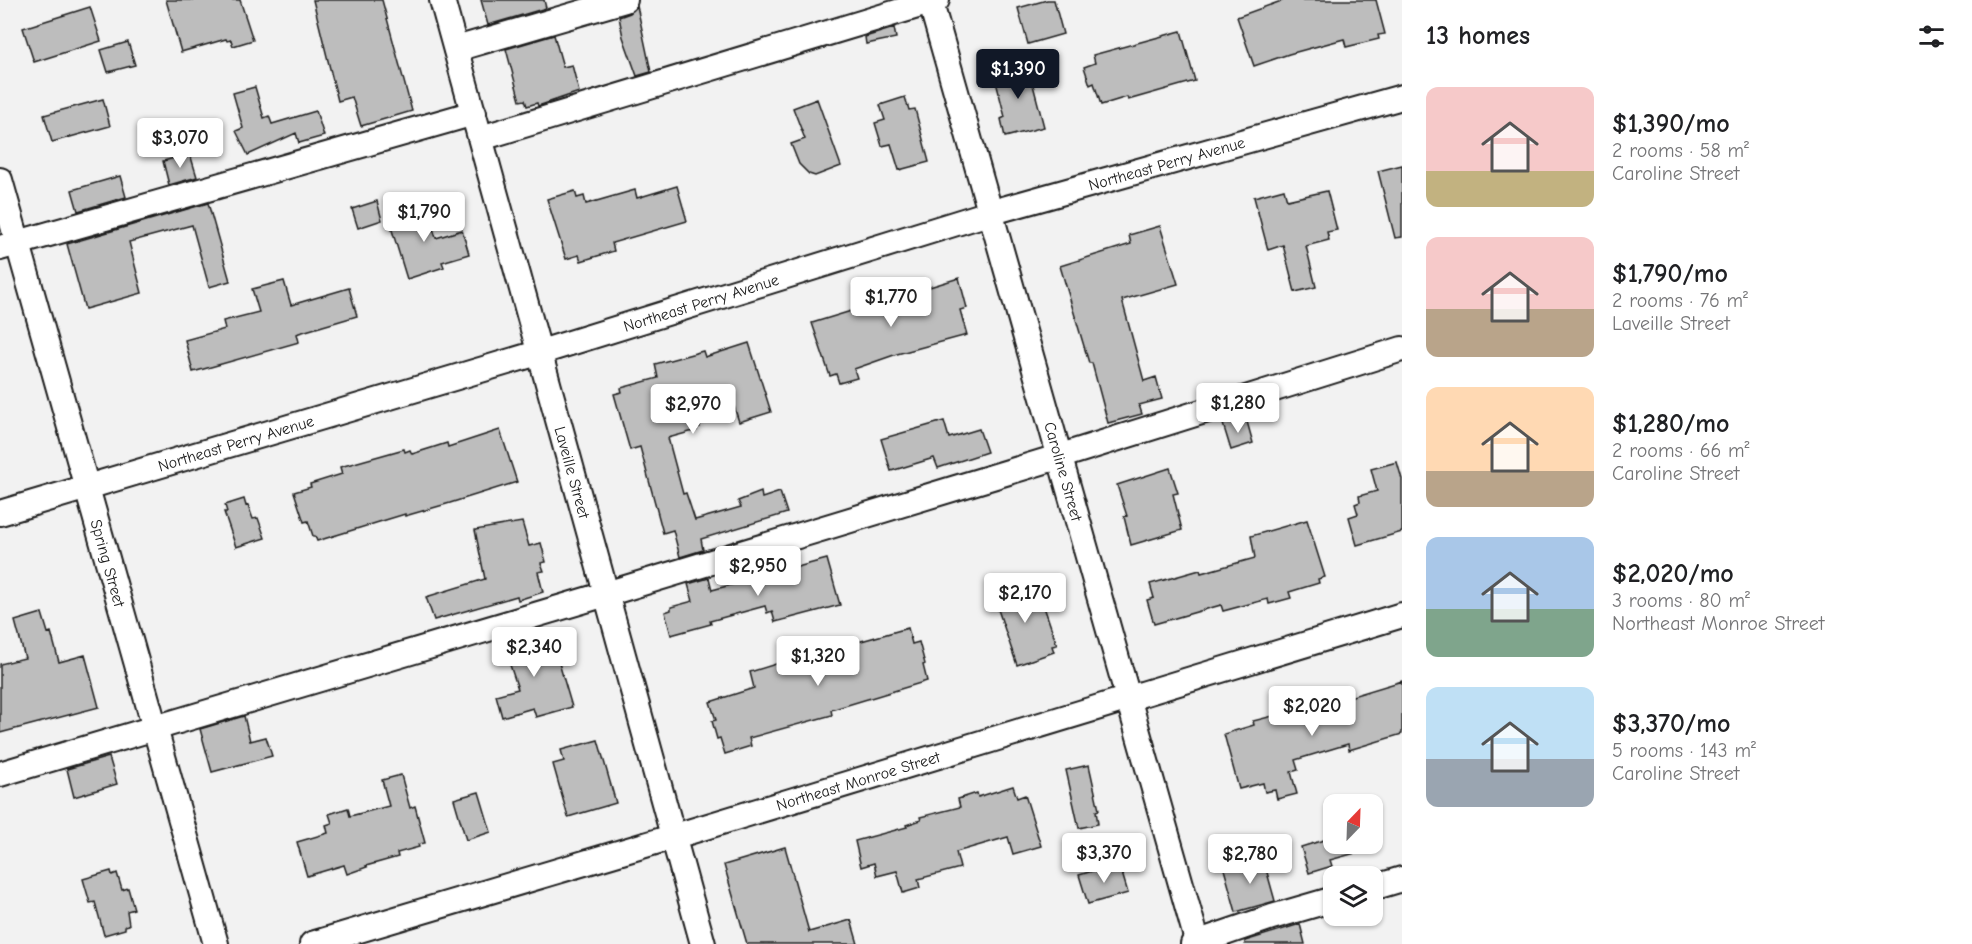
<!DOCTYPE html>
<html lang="en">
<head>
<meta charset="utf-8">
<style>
	:root { --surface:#fff; --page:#f2f2f2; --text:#202124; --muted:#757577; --accent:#111827 }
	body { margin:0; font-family:"Comic Neue",sans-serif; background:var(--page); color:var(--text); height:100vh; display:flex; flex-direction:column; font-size:22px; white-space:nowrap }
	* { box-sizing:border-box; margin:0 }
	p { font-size:20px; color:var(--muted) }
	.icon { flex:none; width:33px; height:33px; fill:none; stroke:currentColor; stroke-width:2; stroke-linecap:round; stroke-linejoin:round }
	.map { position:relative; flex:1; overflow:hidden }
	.drawer { display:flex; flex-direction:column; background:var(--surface); width:570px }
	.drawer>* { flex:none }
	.needle { width:39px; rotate:23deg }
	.controls { position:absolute; left:1323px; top:794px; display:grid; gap:12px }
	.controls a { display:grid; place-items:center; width:60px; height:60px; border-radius:12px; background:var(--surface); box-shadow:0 2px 4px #0004; font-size:30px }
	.price { position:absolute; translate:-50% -51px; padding:0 14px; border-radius:6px; background:#fff; color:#222; font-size:20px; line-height:39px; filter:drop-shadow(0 2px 3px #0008) }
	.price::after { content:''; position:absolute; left:50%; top:36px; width:18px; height:14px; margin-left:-9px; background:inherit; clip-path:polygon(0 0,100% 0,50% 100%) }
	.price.current { background:var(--accent); color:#fff }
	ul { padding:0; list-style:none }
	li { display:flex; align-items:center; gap:18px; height:150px; padding:0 24px }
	li span { display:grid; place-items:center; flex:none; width:168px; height:120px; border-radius:12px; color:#555 }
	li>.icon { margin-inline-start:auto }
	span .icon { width:72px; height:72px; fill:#fffc; stroke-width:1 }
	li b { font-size:26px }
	h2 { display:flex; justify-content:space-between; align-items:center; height:72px; padding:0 24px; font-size:26px }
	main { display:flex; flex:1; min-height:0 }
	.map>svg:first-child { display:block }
	.building { fill:#bdbdbd; stroke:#1c1c1c; stroke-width:1.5 }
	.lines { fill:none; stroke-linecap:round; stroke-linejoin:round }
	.minor-casing { stroke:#1c1c1c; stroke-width:28 }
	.minor { stroke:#fff; stroke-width:24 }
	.labels { text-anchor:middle; stroke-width:5; stroke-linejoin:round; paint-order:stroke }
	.street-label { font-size:16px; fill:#1c1c1c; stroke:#fff }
</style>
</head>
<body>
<main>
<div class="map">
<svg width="1402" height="944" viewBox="0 0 1402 944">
	<rect width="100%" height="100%" fill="#f2f2f2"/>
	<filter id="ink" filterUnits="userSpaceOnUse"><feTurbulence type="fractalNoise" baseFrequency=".0167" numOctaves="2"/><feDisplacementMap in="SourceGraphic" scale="12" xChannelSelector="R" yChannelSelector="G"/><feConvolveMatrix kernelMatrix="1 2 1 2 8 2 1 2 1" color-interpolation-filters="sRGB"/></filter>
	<g filter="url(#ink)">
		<path class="building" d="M166 0H240L253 40 233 46 231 40 227 41 226 39 181 52Z
			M313 0H382L412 111 361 126 352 97 338 101Z
			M481 0H544L546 8 488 25Z
			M1047 0H1054L1063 34 1028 44 1018 8Z
			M1284 0H1376L1385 34 1378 35 1379 39 1346 47 1344 39 1289 54 1254 66 1237 17Z
			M637 6 651 72 637 76 623 37 619 17 630 13Z
			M90 7 101 41 34 62 23 28Z
			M894 28 896 38 866 44 865 37Z
			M1181 31 1195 81 1128 100 1127 97 1101 105 1094 83 1090 85 1084 67 1095 63 1093 55Z
			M554 35 563 67 572 65 579 92 538 106 537 103 527 106 525 100 520 101 506 49Z
			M128 42 135 65 108 72 101 50Z
			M1027 62 1044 127 1005 137 1001 119 1005 117 993 70Z
			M255 87 264 118 269 116 272 124 316 111 324 136 299 143 296 133 248 155 236 131 243 128 233 93Z
			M905 97 909 110 915 109 929 162 899 170 891 144 882 146 875 123 885 120 880 105Z
			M103 99 110 126 52 142 44 115Z
			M817 99 841 166 815 176 809 174 799 164 791 144 805 139 793 108Z
			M190 154 197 177 169 185 163 161Z
			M1402 165V237L1395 238 1378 171Z
			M120 176 126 197 78 211 72 190Z
			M677 186 687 221 612 243 614 251 581 261 579 255 566 259 547 199 575 191 577 198 584 196 586 204 635 190 637 198Z
			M1284 189 1287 200 1327 191 1337 230 1327 232 1329 240 1306 246 1316 287 1295 292 1283 245 1268 250 1254 197Z
			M377 201 382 220 358 228 352 209Z
			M208 203 230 281 209 287 192 225 129 242 142 293 85 309 67 244Z
			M426 205 436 238 462 230 469 254 442 262 444 267 407 279 388 217Z
			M1160 226 1178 284 1122 300 1144 381 1156 377 1162 399 1139 405 1142 414 1108 423 1092 363H1089L1060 266 1131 244 1129 235Z
			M959 278 967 308 960 310 967 335 897 354 857 368 854 369 857 378 839 383 836 374 830 376 812 323Z
			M284 281 291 305 349 288 357 316 299 333 297 334 299 342 193 372 185 340 225 329 223 321 259 312 252 289Z
			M749 343 771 412 739 422 733 403 697 415 700 427 696 428 697 430 668 438 683 494 686 493 695 520 741 507 738 501 761 492 762 498 780 492 787 513 701 539 703 550 680 557 673 530 663 533 640 447 630 450 614 394 622 392 621 388 658 378 655 364 703 351 705 357Z
			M1246 418 1253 443 1231 450 1223 424Z
			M944 421 949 438 979 429 987 452 938 468 934 458 891 471 881 439Z
			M500 430 517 482 450 503 405 516V514L317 541 315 536H313L308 521 304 522 294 492 311 487 310 484 342 474 340 467 404 449 405 452 410 450 412 454 447 443 448 447Z
			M1397 462 1402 479V532L1357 545 1349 517 1358 514 1355 504 1360 502 1359 496 1377 491 1371 469Z
			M1170 468 1178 493 1173 494 1182 530 1131 545 1124 517 1127 516 1117 485Z
			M244 499 246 506 248 505 253 519 258 518 265 538 236 547 224 512H227L225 505Z
			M1307 520 1325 577 1318 579 1319 583 1289 592 1291 598 1269 604 1268 599 1223 611 1221 605 1154 624 1147 600 1154 598 1150 584 1200 570 1201 573 1255 558 1251 536Z
			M522 522 529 546 541 543 546 562 541 563 544 571 538 572 543 592 518 600 517 596 434 620 426 597 485 579 475 530Z
			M827 559 840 605 775 622 772 611 767 613 765 606 710 621 711 624 671 635 665 612 671 610V607L693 601 688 584 709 578 712 590Z
			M1010 583 1016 600 1039 592 1057 645 1052 646 1054 652 1017 665 991 589Z
			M42 613 48 633 51 632 59 662 85 655 99 707 0 733V664L25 658 15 621Z
			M908 628 912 644 919 642 925 664 923 665 927 681 831 710 832 715 749 738 751 746 725 754 720 738 717 739 712 721 716 720 710 702 754 688 750 672 853 640 854 643Z
			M538 629 543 644 547 643 548 648 554 646 572 707 536 717 533 708 502 717 496 695 518 689 502 641Z
			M1402 681V734L1349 750 1348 744 1295 760 1298 770 1291 772 1297 794 1277 799 1275 790 1265 792 1263 783 1239 789 1224 734 1254 725 1253 721 1281 714 1283 720 1340 701 1339 700Z
			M244 716 250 741 266 737 272 756 212 772 200 729Z
			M598 740 616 803 568 817 553 764 564 761 561 750Z
			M109 757 117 784 74 797 67 769Z
			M1089 765 1099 810 1096 811 1098 824 1079 828 1066 770Z
			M401 775 410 808 415 806 425 843 418 844 419 847 397 853 398 857 366 866 367 867 347 874 344 865 307 876 297 842 328 833 326 825 332 823 329 814 348 808 350 816 389 806 382 780Z
			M1013 786 1017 798 1025 795 1041 846 1013 854 1008 837 956 852 960 868 918 879 920 888 903 893 897 871 877 876 874 863 861 867 855 841 907 827 906 825 921 820 920 817 960 807 958 799 977 793 978 797Z
			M479 792 491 832 466 840 454 799Z
			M1324 840 1325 843H1369L1370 849 1330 860 1332 866 1309 873 1301 847Z
			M785 847 809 932 851 920 858 944H747L724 865Z
			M1263 858 1275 901 1236 912 1224 869Z
			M1119 863 1128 893 1088 904 1079 875Z
			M111 871 112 875 117 873 122 890 128 888 134 909 127 911 129 925 125 926V929L104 935 95 902 90 903 83 879Z
			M1300 924 1305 944H1245V941Z"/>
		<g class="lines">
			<g class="minor-casing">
				<g id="minor">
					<path id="s1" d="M442 0 703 944"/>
					<path id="s2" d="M930 0 1198 944"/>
					<path d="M456 49 625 0"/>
					<path d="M481 138 937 0"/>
					<path id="s3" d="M0 180 216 944"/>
					<path d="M0 248 474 113"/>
					<path id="s4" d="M0 513 541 352 989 213 1402 97"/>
					<path d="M0 774 606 594 1058 457 1402 349"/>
					<path d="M1372 888 1402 879"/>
					<path id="s5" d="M312 944 672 837 1402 615"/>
					<path d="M1193 944 1272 917 1334 899"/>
				</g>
			</g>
			<use href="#minor" class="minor"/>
		</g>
	</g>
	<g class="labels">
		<g class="street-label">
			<text dy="6" stroke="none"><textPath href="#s4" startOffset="1218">Northeast Perry Avenue</textPath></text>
			<text dy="6" stroke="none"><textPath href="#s4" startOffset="732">Northeast Perry Avenue</textPath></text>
			<text dy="6" stroke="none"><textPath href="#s4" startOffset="246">Northeast Perry Avenue</textPath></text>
			<text dy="6" stroke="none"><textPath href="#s1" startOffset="490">Laveille Street</textPath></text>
			<text dy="6" stroke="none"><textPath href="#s2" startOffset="490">Caroline Street</textPath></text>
			<text dy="6" stroke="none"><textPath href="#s3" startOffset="398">Spring Street</textPath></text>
			<text dy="6" stroke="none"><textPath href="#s5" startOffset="570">Northeast Monroe Street</textPath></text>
		</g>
	</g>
</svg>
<div class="controls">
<a><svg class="needle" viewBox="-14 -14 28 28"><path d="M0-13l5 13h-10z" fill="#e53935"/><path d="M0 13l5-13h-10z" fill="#757577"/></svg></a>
<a><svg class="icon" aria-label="layers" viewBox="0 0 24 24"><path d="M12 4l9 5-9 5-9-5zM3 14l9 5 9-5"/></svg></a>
</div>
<b class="price current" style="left:1018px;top:100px">$1,390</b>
<b class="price" style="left:180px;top:169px">$3,070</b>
<b class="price" style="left:424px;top:243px">$1,790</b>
<b class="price" style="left:891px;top:328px">$1,770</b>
<b class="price" style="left:1238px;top:434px">$1,280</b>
<b class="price" style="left:693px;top:435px">$2,970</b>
<b class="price" style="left:758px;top:597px">$2,950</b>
<b class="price" style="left:1025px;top:624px">$2,170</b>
<b class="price" style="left:534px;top:678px">$2,340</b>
<b class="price" style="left:818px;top:687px">$1,320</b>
<b class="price" style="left:1312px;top:737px">$2,020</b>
<b class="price" style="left:1104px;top:884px">$3,370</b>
<b class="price" style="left:1250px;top:885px">$2,780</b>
</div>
<section class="drawer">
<h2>13 homes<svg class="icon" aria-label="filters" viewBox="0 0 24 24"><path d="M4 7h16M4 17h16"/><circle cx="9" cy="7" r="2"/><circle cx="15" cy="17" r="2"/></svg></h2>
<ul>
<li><span style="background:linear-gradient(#f6c9c9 70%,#c2b280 0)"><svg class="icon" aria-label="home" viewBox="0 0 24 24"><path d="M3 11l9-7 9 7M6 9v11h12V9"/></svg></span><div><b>$1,390/mo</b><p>2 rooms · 58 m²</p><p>Caroline Street</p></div></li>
<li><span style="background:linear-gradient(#f6c9c9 60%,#b9a48a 0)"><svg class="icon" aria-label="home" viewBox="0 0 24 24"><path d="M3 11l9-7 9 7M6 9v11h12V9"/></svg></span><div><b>$1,790/mo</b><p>2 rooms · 76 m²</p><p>Laveille Street</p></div></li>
<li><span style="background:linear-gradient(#ffd9b3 70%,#b9a48a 0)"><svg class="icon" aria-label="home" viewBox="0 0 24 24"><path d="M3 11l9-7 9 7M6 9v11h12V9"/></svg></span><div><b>$1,280/mo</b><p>2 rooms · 66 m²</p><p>Caroline Street</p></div></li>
<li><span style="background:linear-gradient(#a9c7e8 60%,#7fa58c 0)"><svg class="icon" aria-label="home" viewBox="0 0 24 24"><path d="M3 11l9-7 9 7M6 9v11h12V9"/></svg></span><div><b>$2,020/mo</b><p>3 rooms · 80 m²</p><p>Northeast Monroe Street</p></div></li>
<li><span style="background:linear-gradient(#bfe0f5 60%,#9aa5b1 0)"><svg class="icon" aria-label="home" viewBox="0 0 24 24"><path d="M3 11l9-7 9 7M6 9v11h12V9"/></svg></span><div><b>$3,370/mo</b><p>5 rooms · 143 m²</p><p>Caroline Street</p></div></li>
</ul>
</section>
</main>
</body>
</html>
